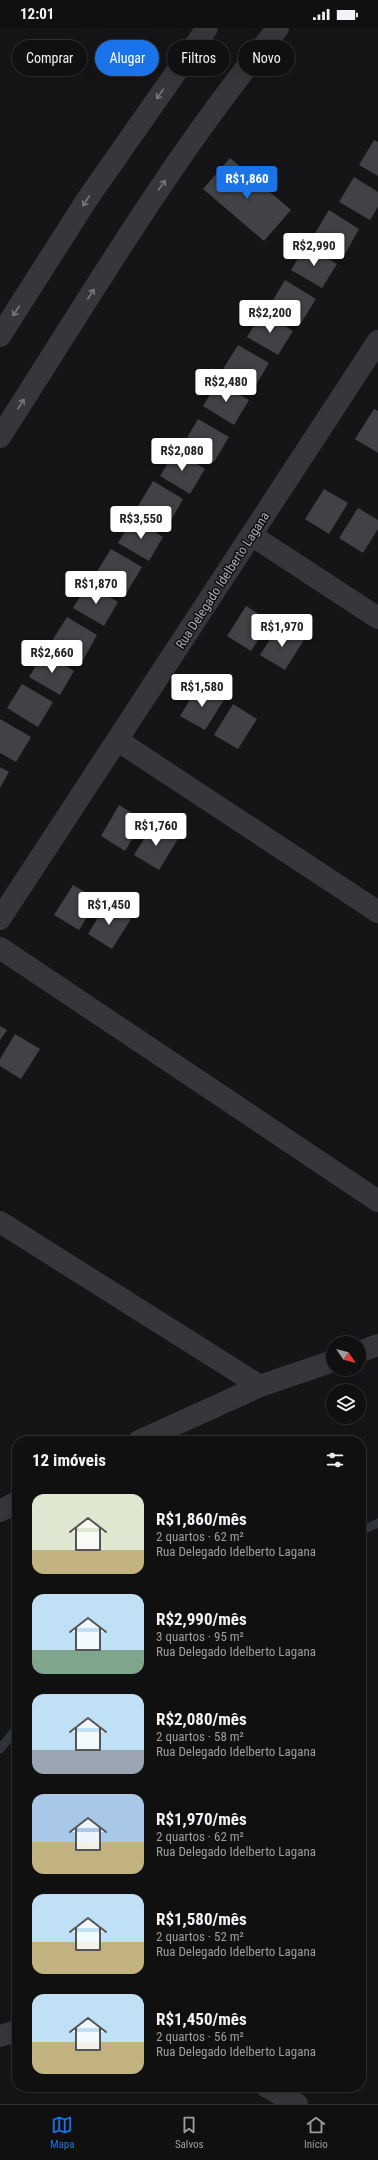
<!DOCTYPE html>
<html lang="pt">
<head>
<meta charset="utf-8">
<style>
	:root { --surface:#101011; --page:#19191a; --text:#f1f3f6; --muted:#9c9d9f; --line:#303031; --accent:#1a73e8 }
	body { margin:0; font-family:"Roboto Condensed",sans-serif; background:var(--page); color:var(--text); height:100vh; display:flex; flex-direction:column; font-size:15px; white-space:nowrap }
	* { box-sizing:border-box; margin:0 }
	p { font-size:13px; color:var(--muted) }
	.icon { flex:none; width:22px; height:22px; fill:none; stroke:currentColor; stroke-width:2; stroke-linecap:round; stroke-linejoin:round }
	.map { position:relative; flex:1; overflow:hidden }
	.details { position:absolute; left:12px; top:1408px; width:354px; height:656px; display:flex; flex-direction:column; background:var(--surface); border-radius:16px; box-shadow:0 4px 16px #0002,0 0 0 1px var(--line) }
	.details>* { flex:none }
	.top-card { position:absolute; left:12px; top:12px; width:354px; height:36px; display:flex; gap:8px }
	.needle { width:26px; rotate:125deg }
	.tools { position:absolute; left:326px; top:1308px; display:grid; gap:8px }
	.tools a { display:grid; place-items:center; width:40px; height:40px; border-radius:50%; background:var(--surface); box-shadow:0 4px 16px #0002,0 0 0 1px var(--line); font-size:20px }
	.price { position:absolute; translate:-50% -34px; padding:0 9px; border-radius:4px; background:#fff; color:#222; font-size:13px; line-height:26px; filter:drop-shadow(0 1px 2px #0008) }
	.price::after { content:''; position:absolute; left:50%; top:24px; width:12px; height:9px; margin-left:-6px; background:inherit; clip-path:polygon(0 0,100% 0,50% 100%) }
	.price.current { background:var(--accent); color:#fff }
	ul { padding:0; list-style:none }
	li { display:flex; align-items:center; gap:12px; height:100px; padding:0 20px }
	li span { display:grid; place-items:center; flex:none; width:112px; height:80px; border-radius:12px; color:#555 }
	li>.icon { margin-inline-start:auto }
	span .icon { width:48px; height:48px; fill:#fffc; stroke-width:1 }
	li b { font-size:17px }
	h2 { display:flex; justify-content:space-between; align-items:center; height:48px; padding:0 20px; font-size:17px }
	.pill { padding:0 14px; border-radius:18px; background:var(--surface); box-shadow:0 4px 16px #0002,0 0 0 1px var(--line); font-size:14px; line-height:36px }
	.pill.current { background:var(--accent); color:#fff }
	.status { display:flex; justify-content:space-between; align-items:center; height:28px; padding:0 20px; background:var(--surface); direction:ltr }
	.status svg { height:11px; fill:currentColor }
	.tab-bar { display:flex; justify-content:space-around; align-items:center; height:56px; border-top:1px solid var(--line); background:var(--surface); font-size:11px; color:var(--muted) }
	.tab-bar a { display:grid; justify-items:center; gap:2px }
	.tab-bar .current { color:var(--accent) }
	.map>svg:first-child { display:block }
	.lines { fill:none; stroke-linecap:round; stroke-linejoin:round }
	.stream { stroke:#30353e; stroke-width:9 }
	.building { fill:#424246 }
	.minor { stroke:#37363b; stroke-width:22 }
	.oneway { stroke:#75767e }
	.labels { text-anchor:middle; stroke-width:3; stroke-linejoin:round; paint-order:stroke }
	.street-label { font-size:13px; fill:#a8aab5; stroke:#101012 }
</style>
</head>
<body>
<div class="status"><b>12:01</b><svg viewBox="0 0 49 12"><path d="M0 12V9h3v3zM5 12V6h3v6zM10 12V3h3v9zM15 12V0h3v12zM26 1h20v11H26zM47 4h2v5h-2z"/></svg></div>
<div class="map">
<svg width="378" height="2076" viewBox="0 0 378 2076">
	<rect width="100%" height="100%" fill="#151517"/>
	<g class="lines">
		<path class="stream" d="M361 1503 378 1495
			M0 1721 17 1700"/>
	</g>
	<path class="building" d="M374 112 378 114V148L359 137Z
		M230 130 291 182 264 213 203 161Z
		M354 149 378 164V179L370 192 339 174Z
		M329 182 359 201 345 226 314 207Z
		M306 217 337 236 322 260 291 242Z
		M285 252 316 271 301 295 270 277Z
		M262 284 293 303 278 327 247 309Z
		M238 317 269 335 254 360 223 341Z
		M218 354 249 372 234 397 203 378Z
		M374 381 378 383V425L355 411Z
		M198 391 229 409 214 434 184 415Z
		M175 423 205 441 190 466 160 448Z
		M153 453 183 471 169 496 138 478Z
		M324 461 348 475 329 506 305 491Z
		M358 480 378 492V501L363 525 339 510Z
		M133 490 163 509 149 533 118 515Z
		M111 521 142 539 127 564 96 545Z
		M88 556 118 574 104 598 73 580Z
		M246 578 270 593 251 623 227 608Z
		M67 589 97 607 83 632 52 613Z
		M279 597 304 612 285 642 260 627Z
		M44 624 74 643 60 667 29 649Z
		M22 656 53 674 38 699 7 680Z
		M199 657 224 672 205 702 180 688Z
		M233 676 257 691 238 721 214 707Z
		M0 691 31 709 16 734 0 725Z
		M0 739 9 744 0 760Z
		M119 777 144 792 125 823 101 808Z
		M153 796 178 811 159 842 134 827Z
		M73 857 98 872 79 902 54 887Z
		M106 876 131 891 112 921 88 906Z
		M0 998 7 1002 0 1012Z
		M15 1006 40 1021 21 1051 0 1038V1031Z"/>
	<g class="lines">
		<path class="minor" d="M0 308 88 170 207 0
			M0 409C89 271 173 127 278 0
			M251 507 378 590
			M117 712 378 884
			M0 891 378 313
			M0 920 378 1173
			M0 1194 260 1358
			M359 1324 378 1317
			M139 1413 260 1358 333 1333
			M0 1483 17 1474
			M0 2008 17 2003
			M267 2059 297 2076"/>
	</g>
	<defs><path id="oneway-shaft" d="M-6 0H5M1.5-3L5.5 0L1.5 3" fill="none" stroke-width="1.6" stroke-linecap="round" stroke-linejoin="round"/></defs>
	<g class="oneway">
		<use href="#oneway-shaft" transform="translate(160 66) rotate(125)"/>
		<use href="#oneway-shaft" transform="translate(162 157) rotate(-55)"/>
		<use href="#oneway-shaft" transform="translate(86 173) rotate(123)"/>
		<use href="#oneway-shaft" transform="translate(91 266) rotate(-57)"/>
		<use href="#oneway-shaft" transform="translate(16 283) rotate(123)"/>
		<use href="#oneway-shaft" transform="translate(21 376) rotate(-57)"/>
	</g>
	<g class="labels">
		<g class="street-label">
			<text transform="translate(222 552) rotate(-57)" y="5">Rua Delegado Idelberto Lagana</text>
		</g>
	</g>
</svg>
<div class="tools">
<a><svg class="needle" viewBox="-14 -14 28 28"><path d="M0-13l5 13h-10z" fill="#e53935"/><path d="M0 13l5-13h-10z" fill="#9c9d9f"/></svg></a>
<a><svg class="icon" aria-label="layers" viewBox="0 0 24 24"><path d="M12 4l9 5-9 5-9-5zM3 14l9 5 9-5"/></svg></a>
</div>
<b class="price current" style="left:247px;top:172px">R$1,860</b>
<b class="price" style="left:314px;top:239px">R$2,990</b>
<b class="price" style="left:270px;top:306px">R$2,200</b>
<b class="price" style="left:226px;top:375px">R$2,480</b>
<b class="price" style="left:182px;top:444px">R$2,080</b>
<b class="price" style="left:141px;top:512px">R$3,550</b>
<b class="price" style="left:96px;top:577px">R$1,870</b>
<b class="price" style="left:282px;top:620px">R$1,970</b>
<b class="price" style="left:52px;top:646px">R$2,660</b>
<b class="price" style="left:202px;top:680px">R$1,580</b>
<b class="price" style="left:156px;top:819px">R$1,760</b>
<b class="price" style="left:109px;top:898px">R$1,450</b>
<div class="top-card">
<a class="pill">Comprar</a>
<a class="pill current">Alugar</a>
<a class="pill">Filtros</a>
<a class="pill">Novo</a>
</div>
<section class="details">
<h2>12 imóveis<svg class="icon" aria-label="filters" viewBox="0 0 24 24"><path d="M4 7h16M4 17h16"/><circle cx="9" cy="7" r="2"/><circle cx="15" cy="17" r="2"/></svg></h2>
<ul>
<li><span style="background:linear-gradient(#dfe7d0 70%,#c2b280 0)"><svg class="icon" aria-label="home" viewBox="0 0 24 24"><path d="M3 11l9-7 9 7M6 9v11h12V9"/></svg></span><div><b>R$1,860/mês</b><p>2 quartos · 62 m²</p><p>Rua Delegado Idelberto Lagana</p></div></li>
<li><span style="background:linear-gradient(#bfe0f5 70%,#7fa58c 0)"><svg class="icon" aria-label="home" viewBox="0 0 24 24"><path d="M3 11l9-7 9 7M6 9v11h12V9"/></svg></span><div><b>R$2,990/mês</b><p>3 quartos · 95 m²</p><p>Rua Delegado Idelberto Lagana</p></div></li>
<li><span style="background:linear-gradient(#bfe0f5 70%,#9aa5b1 0)"><svg class="icon" aria-label="home" viewBox="0 0 24 24"><path d="M3 11l9-7 9 7M6 9v11h12V9"/></svg></span><div><b>R$2,080/mês</b><p>2 quartos · 58 m²</p><p>Rua Delegado Idelberto Lagana</p></div></li>
<li><span style="background:linear-gradient(#a9c7e8 60%,#c2b280 0)"><svg class="icon" aria-label="home" viewBox="0 0 24 24"><path d="M3 11l9-7 9 7M6 9v11h12V9"/></svg></span><div><b>R$1,970/mês</b><p>2 quartos · 62 m²</p><p>Rua Delegado Idelberto Lagana</p></div></li>
<li><span style="background:linear-gradient(#bfe0f5 60%,#c2b280 0)"><svg class="icon" aria-label="home" viewBox="0 0 24 24"><path d="M3 11l9-7 9 7M6 9v11h12V9"/></svg></span><div><b>R$1,580/mês</b><p>2 quartos · 52 m²</p><p>Rua Delegado Idelberto Lagana</p></div></li>
<li><span style="background:linear-gradient(#bfe0f5 60%,#c2b280 0)"><svg class="icon" aria-label="home" viewBox="0 0 24 24"><path d="M3 11l9-7 9 7M6 9v11h12V9"/></svg></span><div><b>R$1,450/mês</b><p>2 quartos · 56 m²</p><p>Rua Delegado Idelberto Lagana</p></div></li>
</ul>
</section>
</div>
<nav class="tab-bar">
<a class="current"><svg class="icon" aria-label="map" viewBox="0 0 24 24"><path d="M3 6l6-2 6 2 6-2v14l-6 2-6-2-6 2zM9 4v14M15 6v14"/></svg>Mapa</a>
<a><svg class="icon" aria-label="saved" viewBox="0 0 24 24"><path d="M7 4h10v16l-5-4-5 4z"/></svg>Salvos</a>
<a><svg class="icon" aria-label="home" viewBox="0 0 24 24"><path d="M3 11l9-7 9 7M6 9v11h12V9"/></svg>Início</a>
</nav>
</body>
</html>
